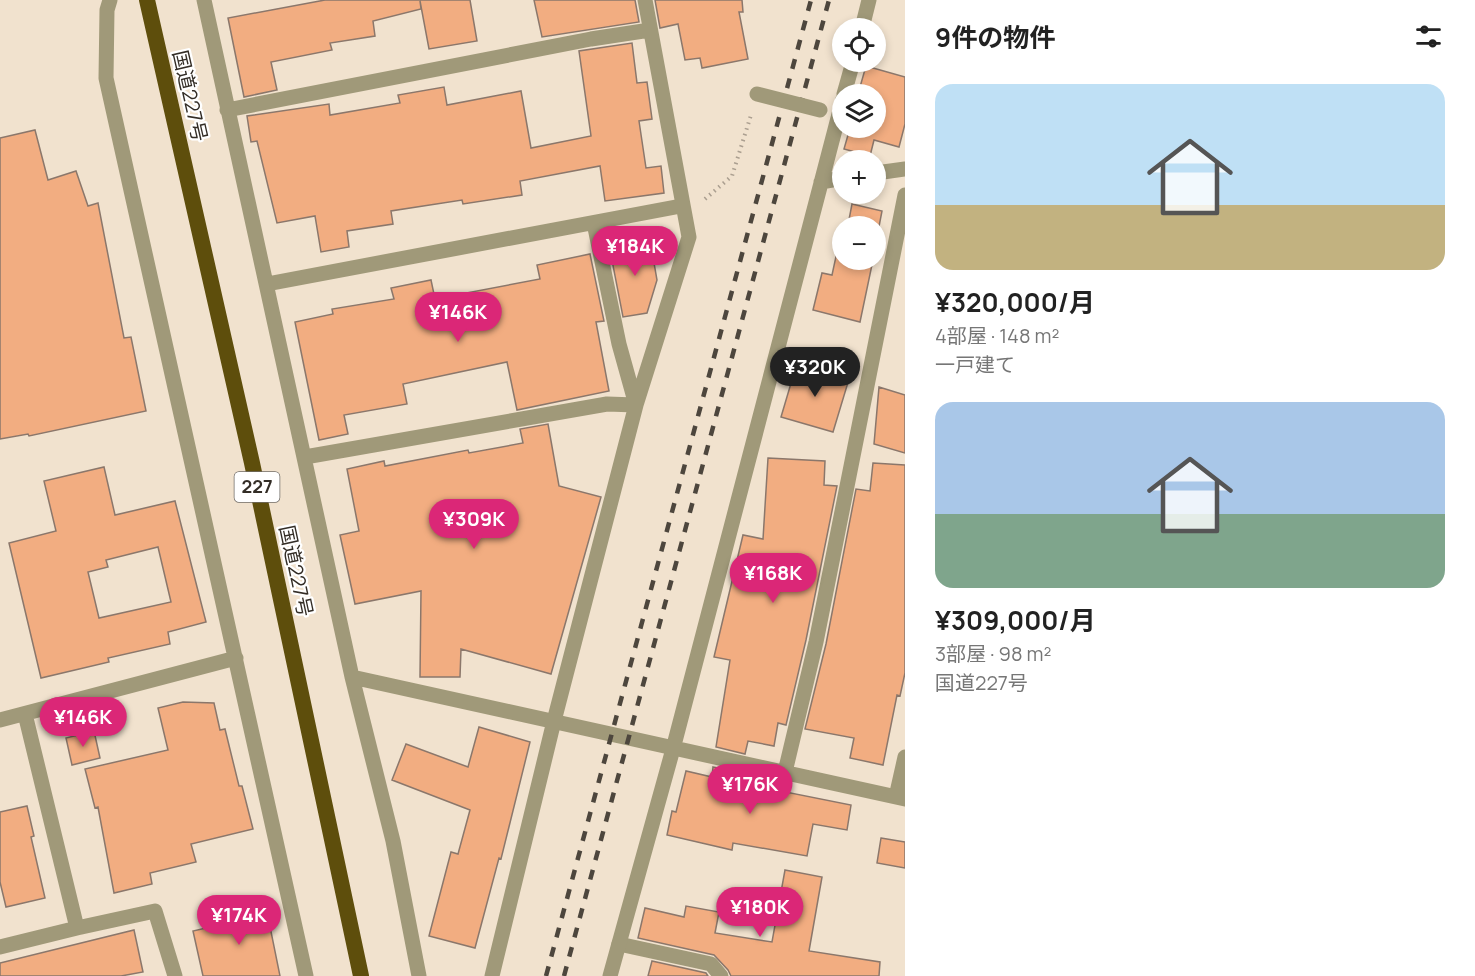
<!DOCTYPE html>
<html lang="ja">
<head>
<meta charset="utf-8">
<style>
	:root { --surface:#fff; --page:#f2f2f2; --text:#222; --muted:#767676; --accent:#db2777 }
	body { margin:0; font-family:Manrope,"Noto Sans JP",sans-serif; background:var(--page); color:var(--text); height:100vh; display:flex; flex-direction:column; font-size:22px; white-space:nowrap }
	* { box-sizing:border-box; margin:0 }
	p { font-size:20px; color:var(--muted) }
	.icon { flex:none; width:33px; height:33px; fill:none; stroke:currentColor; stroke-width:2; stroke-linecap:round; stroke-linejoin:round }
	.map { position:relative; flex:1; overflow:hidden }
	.details { display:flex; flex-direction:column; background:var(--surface); width:570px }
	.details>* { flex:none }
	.fabs { position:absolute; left:832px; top:18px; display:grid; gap:12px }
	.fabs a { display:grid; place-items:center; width:54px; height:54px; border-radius:50%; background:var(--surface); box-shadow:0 3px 9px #0003; font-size:30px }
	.price { position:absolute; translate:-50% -51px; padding:0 14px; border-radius:21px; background:var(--accent); color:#fff; font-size:20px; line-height:39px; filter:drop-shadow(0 2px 3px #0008) }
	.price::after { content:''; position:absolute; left:50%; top:36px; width:18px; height:14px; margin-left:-9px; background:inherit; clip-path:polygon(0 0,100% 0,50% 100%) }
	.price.active { background:#222; color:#fff }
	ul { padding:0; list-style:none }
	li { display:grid; align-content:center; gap:12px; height:318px; padding:0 30px }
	li span { display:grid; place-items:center; height:186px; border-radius:18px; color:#555 }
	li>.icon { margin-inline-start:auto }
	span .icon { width:108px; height:108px; fill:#fffc; stroke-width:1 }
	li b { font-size:26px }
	h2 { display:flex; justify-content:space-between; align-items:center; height:72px; padding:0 30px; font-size:26px }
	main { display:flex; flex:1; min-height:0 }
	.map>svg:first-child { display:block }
	.building { fill:#f2ad81; stroke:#8b776b; stroke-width:1.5; fill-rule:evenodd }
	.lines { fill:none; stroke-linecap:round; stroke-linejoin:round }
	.path { stroke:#ab9f90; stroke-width:4; stroke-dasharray:1.5 4.5; stroke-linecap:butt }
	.service { stroke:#a09979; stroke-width:15 }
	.minor { stroke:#a09979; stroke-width:15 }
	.trunk { stroke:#5e4e0c; stroke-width:16 }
	.rail { stroke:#4d463d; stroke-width:4.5; stroke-dasharray:10 10; stroke-linecap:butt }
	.pedestrian-bridge { stroke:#a09979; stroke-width:15 }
	.labels { text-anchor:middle; stroke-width:4.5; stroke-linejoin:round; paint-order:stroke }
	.shield { fill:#fff; stroke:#706c67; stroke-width:1.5 }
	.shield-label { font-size:18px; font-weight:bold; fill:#332d26 }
	.street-label { font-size:20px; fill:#332d26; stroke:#fff }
</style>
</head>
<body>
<main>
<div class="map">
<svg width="905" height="976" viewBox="0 0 905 976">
	<rect width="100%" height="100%" fill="#f1e2ce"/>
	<path class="building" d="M325 0H470L477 41 429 49 420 1 421 9 373 21 375 36 330 43 332 50 271 62 277 90 244 97 228 18Z
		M534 0H635L639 22 542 37Z
		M655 0H742L743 12H739L748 59 702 68 700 58 685 60 678 24 660 28Z
		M632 43 637 83 647 82 652 119 639 121 646 168 661 166 664 193 605 201 600 166 520 181 522 195 463 204 462 200 391 211 393 224 347 231 349 247 321 252 315 216 277 223 257 141 251 142 247 116 329 104 330 115 400 103 398 95 444 87 447 105 521 91 531 148 591 136 579 51Z
		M866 66 905 77V124L899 147 874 140 870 156 844 149 850 128H876V94H858Z
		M35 130 48 180 76 171 88 206 98 203 124 338 131 337 146 411 29 436 28 434 0 439V138Z
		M852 204 882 211 876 242V226H843V260H873L860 322 813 310 822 273 832 275 843 224 848 225Z
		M650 240 657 280 647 313 623 317 610 250 615 249 614 247Z
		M590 254 604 321 596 322 609 391 517 410 507 362 403 384 407 404 344 415 348 434 319 440 295 322 333 314 332 309 394 299 391 288 431 280 435 299 540 279 537 265Z
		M797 363 849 379 833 432 781 417Z
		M879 387 905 395V453L874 444Z
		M548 424 559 486 601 497 551 674 461 649 460 677H420L421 591 355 604 340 535 359 531 347 469 384 461 385 466 468 450 469 453 523 443 520 429Z
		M768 458 825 461 824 485 837 486 806 640 786 725 778 723 774 746 748 741 745 754 716 747 730 660 714 657 743 535 763 539Z
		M873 463 905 465V673L900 696 897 695 883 765 850 758 854 738 805 729 826 644 856 489 870 491Z
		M104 467 115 515 175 501 206 622 168 632 170 644 108 658 109 662 41 678 9 543 56 531 44 481ZM158 547 171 602 99 618 88 572 108 567 106 560Z
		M183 702 214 703 220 730 225 729 239 786H242L253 829 191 844 196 862 150 873 152 884 114 893 98 807 95 808 85 769 168 750 158 708Z
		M479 727 530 742 501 859 499 858 475 948 429 936 451 852 458 854 470 810 392 780 406 744 468 767Z
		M94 731 100 758 72 765 66 738Z
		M713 767 740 773 737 786 785 795 786 792 851 805 847 830 813 824 807 856 733 843 732 850 667 835 672 811 676 812 686 771 712 777Z
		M27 806 34 836 31 837 45 898 6 907 0 882V812Z
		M881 838 905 842V868L877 863Z
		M785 870 822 877 809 951 880 962 879 976H731L728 970 714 955 638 938 645 908 684 917 686 906 719 912 715 933 772 942Z
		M265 902 280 976H203L193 931 236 921 233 908Z
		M134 930 143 972 121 976H0V963Z
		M652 961 706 973 708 976H648Z"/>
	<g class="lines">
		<path class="path" d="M705 199 732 176 751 115"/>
		<path class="service" d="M619 944 711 964 721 976"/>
		<path class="minor" d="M110 0 107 10 106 78 306 976
			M204 0 352 677 905 799
			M862 28 869 0
			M844 94 853 62
			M227 110 591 39 650 30
			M876 173 905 169
			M821 182 843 178
			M267 284 681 206
			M305 457 607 404 636 405 619 344 594 223
			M352 677 393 841 419 976
			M25 714 77 928 155 911 175 976
			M0 720 236 658
			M785 772 816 642 905 195
			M896 797 905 757
			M0 947 77 928
			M492 976 554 721 636 405 689 237 645 0
			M610 976 673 749 843 99"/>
		<path class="trunk" d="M147 0 252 463 361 976"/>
		<path class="rail" d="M546 976 811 0
			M564 976 829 0"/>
		<path class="pedestrian-bridge" d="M757 94 820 110"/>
	</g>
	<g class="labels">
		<rect class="shield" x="234.5" y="472" width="45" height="30" rx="4.5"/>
		<g class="shield-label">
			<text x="257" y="493">227</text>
		</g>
		<g class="street-label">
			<text transform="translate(190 96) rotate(77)" y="7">国道227号</text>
			<text transform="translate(296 571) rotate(78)" y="7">国道227号</text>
		</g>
	</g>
</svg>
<div class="fabs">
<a><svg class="icon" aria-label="locate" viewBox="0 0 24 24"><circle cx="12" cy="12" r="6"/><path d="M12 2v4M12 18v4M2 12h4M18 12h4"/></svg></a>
<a><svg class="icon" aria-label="layers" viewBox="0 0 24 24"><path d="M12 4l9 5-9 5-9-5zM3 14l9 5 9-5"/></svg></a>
<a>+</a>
<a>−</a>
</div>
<b class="price" style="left:635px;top:277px">¥184K</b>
<b class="price" style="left:458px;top:343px">¥146K</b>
<b class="price active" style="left:815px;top:398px">¥320K</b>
<b class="price" style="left:474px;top:550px">¥309K</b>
<b class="price" style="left:773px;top:604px">¥168K</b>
<b class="price" style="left:83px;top:748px">¥146K</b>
<b class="price" style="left:750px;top:815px">¥176K</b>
<b class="price" style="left:760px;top:938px">¥180K</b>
<b class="price" style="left:239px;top:946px">¥174K</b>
</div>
<section class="details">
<h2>9件の物件<svg class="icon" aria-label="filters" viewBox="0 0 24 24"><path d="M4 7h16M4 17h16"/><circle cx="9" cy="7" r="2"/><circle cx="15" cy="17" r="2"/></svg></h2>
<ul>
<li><span style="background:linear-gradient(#bfe0f5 65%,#c2b280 0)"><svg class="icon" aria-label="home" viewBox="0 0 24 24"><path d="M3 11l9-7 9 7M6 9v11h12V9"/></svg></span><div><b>¥320,000/月</b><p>4部屋 · 148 m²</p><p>一戸建て</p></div></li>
<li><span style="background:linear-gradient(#a9c7e8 60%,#7fa58c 0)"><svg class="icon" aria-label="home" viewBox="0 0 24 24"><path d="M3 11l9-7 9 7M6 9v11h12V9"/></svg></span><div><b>¥309,000/月</b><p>3部屋 · 98 m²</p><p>国道227号</p></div></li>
</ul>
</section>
</main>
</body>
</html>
